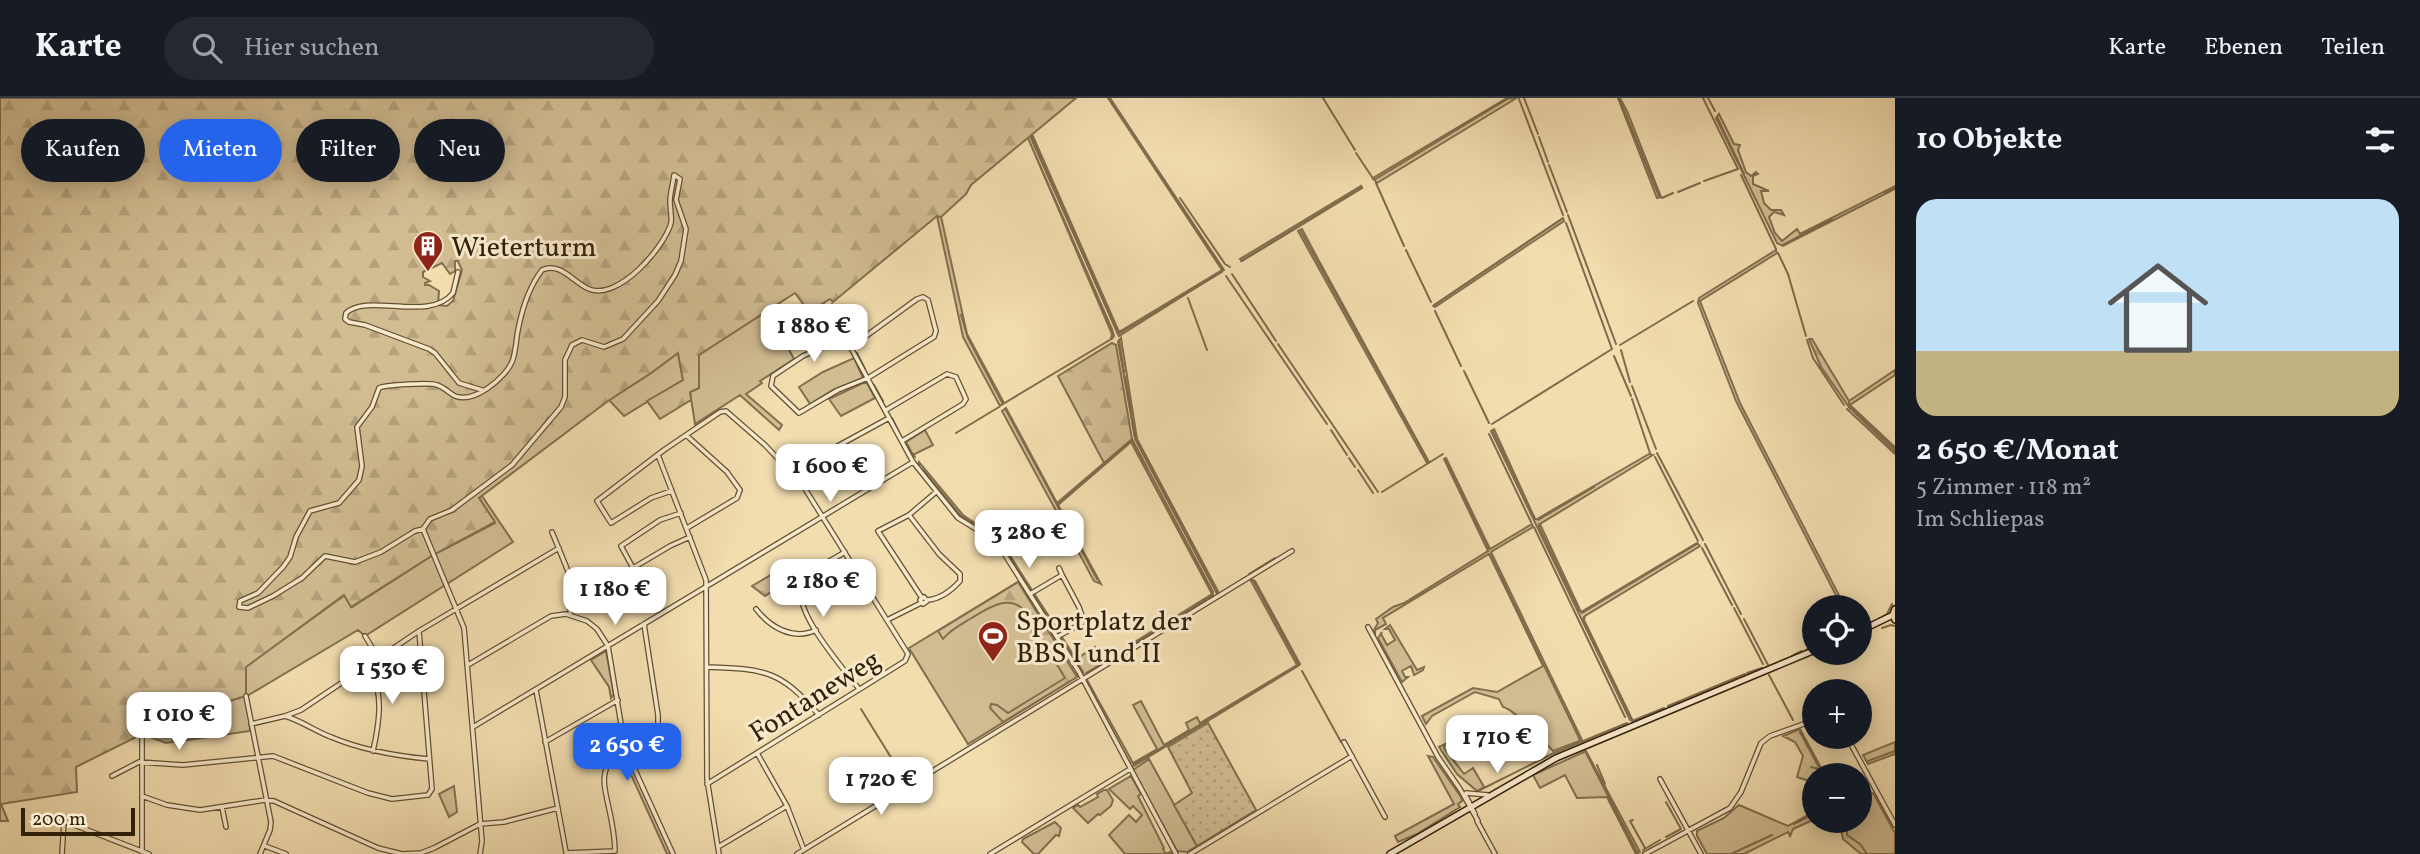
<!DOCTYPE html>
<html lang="de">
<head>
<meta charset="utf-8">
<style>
	:root { --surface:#171b24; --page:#242831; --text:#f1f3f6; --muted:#9ea1a6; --line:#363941; --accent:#2563eb }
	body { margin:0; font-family:Vollkorn,serif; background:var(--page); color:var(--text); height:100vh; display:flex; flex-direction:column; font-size:26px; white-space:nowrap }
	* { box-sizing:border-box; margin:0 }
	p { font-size:23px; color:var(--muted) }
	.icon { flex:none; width:38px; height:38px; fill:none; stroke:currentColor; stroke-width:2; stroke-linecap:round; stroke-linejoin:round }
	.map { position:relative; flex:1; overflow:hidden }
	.drawer { display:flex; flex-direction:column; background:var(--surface); width:525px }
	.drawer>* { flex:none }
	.hud { position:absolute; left:21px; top:21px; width:665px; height:63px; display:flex; gap:14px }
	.controls { position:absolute; left:1802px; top:497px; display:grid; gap:14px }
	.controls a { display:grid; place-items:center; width:70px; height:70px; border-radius:50%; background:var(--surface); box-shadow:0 4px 18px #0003; font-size:35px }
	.scale { position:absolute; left:21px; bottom:18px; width:114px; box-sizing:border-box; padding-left:7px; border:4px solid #33210a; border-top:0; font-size:19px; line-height:24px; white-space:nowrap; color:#33210a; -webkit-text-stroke:5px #f7e9cb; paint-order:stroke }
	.price { position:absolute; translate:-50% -60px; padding:0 16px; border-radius:14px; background:#fff; color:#222; font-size:23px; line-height:46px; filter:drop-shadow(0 2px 4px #0008) }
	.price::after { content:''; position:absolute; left:50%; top:42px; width:21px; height:16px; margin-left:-10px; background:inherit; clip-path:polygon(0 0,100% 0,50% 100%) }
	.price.on { background:var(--accent); color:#fff }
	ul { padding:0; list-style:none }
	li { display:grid; align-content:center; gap:14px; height:371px; padding:0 21px }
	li+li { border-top:2px solid var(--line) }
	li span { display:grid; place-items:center; height:217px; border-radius:21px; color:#555 }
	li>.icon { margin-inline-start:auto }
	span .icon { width:126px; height:126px; fill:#fffc; stroke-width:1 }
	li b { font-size:30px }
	h2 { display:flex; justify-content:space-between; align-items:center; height:84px; padding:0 21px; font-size:30px }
	.tag { padding:0 24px; border-radius:32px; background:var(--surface); box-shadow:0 4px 18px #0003; font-size:24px; line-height:63px }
	.tag.on { background:var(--accent); color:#fff }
	header { display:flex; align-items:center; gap:42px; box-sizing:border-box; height:98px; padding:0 35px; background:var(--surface); border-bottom:2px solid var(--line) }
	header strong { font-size:33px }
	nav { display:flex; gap:38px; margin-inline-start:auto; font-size:24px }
	.search { width:490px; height:63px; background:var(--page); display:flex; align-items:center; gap:18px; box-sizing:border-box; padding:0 24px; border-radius:38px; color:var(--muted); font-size:26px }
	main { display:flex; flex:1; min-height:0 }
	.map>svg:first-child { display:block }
	.grass { fill:#d2bd93; stroke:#826f4e; stroke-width:2 }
	.forest { fill:url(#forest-firs); stroke:#826f4e; stroke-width:2; fill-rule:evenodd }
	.park { fill:url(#park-crowns); stroke:#826f4e; stroke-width:2 }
	.garden { fill:url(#garden-dots); stroke:#826f4e; stroke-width:2 }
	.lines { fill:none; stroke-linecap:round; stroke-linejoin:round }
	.stream { stroke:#7f6b4b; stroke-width:2 }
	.minor-casing { stroke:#635033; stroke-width:6 }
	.secondary-casing { stroke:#33210a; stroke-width:8 }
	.primary-casing { stroke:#33210a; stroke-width:8 }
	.minor { stroke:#f7e9cb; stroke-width:3.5 }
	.secondary { stroke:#f7e9cb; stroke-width:5 }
	.primary { stroke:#f2ddaf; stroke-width:5 }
	.labels { text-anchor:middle; stroke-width:6; stroke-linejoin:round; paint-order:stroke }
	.poi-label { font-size:28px; fill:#33210a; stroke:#f7e9cb; text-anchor:start }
	.street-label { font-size:28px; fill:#33210a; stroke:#f7e9cb }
</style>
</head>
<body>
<header>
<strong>Karte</strong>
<div class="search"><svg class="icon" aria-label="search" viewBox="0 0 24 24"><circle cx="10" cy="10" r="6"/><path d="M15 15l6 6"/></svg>Hier suchen</div>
<nav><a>Karte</a><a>Ebenen</a><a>Teilen</a></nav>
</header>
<main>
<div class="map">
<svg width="1895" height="756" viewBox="0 0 1895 756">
	<defs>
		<pattern id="forest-firs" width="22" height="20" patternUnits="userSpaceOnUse" patternTransform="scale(1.75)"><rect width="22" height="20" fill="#d2bd93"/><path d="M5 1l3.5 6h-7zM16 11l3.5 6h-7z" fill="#b5a27d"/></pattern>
		<pattern id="park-crowns" width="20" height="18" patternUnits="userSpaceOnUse" patternTransform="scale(1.75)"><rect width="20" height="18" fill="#d2bd93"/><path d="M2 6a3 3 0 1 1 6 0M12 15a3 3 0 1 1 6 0" fill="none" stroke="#b5a27d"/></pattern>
		<pattern id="garden-dots" width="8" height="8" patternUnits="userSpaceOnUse" patternTransform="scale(1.75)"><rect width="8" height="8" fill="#d2bd93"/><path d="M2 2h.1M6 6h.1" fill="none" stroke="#b5a27d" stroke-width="1.8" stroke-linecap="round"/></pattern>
	</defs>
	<rect width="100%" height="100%" fill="#f2ddaf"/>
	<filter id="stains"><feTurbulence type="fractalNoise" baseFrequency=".00286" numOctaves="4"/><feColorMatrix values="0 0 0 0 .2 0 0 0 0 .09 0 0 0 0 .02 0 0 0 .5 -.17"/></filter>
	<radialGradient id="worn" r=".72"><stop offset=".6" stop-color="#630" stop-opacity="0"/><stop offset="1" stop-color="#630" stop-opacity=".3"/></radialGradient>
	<path class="grass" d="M1108 0H1110L1224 172 1119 238 1030 38 1032 36 1119 234 1222 172Z
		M1507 0 1515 1 1377 85 1373 80Z
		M1618 0H1620L1627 13 1661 99 1657 100Z
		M1719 16 1734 46 1740 47 1738 52 1746 74 1751 78 1756 74 1758 76 1753 78V86L1769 93H1761L1764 105 1771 112H1781L1784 117 1774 114 1769 119 1775 135 1782 143 1797 131 1800 136 1895 88V91L1783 148 1777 145 1716 20Z
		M1028 40 1112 231 1114 238 1111 240 1112 236Z
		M1361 88 1362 90 1242 163 1240 161Z
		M937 118 941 119 942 123 967 236 1004 305 1000 308 963 239Z
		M1563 120 1564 123 1435 209 1434 207Z
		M1302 131 1319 163 1429 364 1427 365 1298 133Z
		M1776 152 1777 155 1700 203 1740 305 1845 509H1842L1736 303 1698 205 1699 200Z
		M824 206 842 237 828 243 809 214Z
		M768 213 794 261 760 283 762 285 746 296 782 327 779 332 740 297 695 326 690 294 699 290V257L761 215Z
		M1121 240 1137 341 1219 495 1217 496 1135 341 1118 244Z
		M678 255 683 282 624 318 609 302 651 275Z
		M854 260 863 280 833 292 810 306 799 289 823 274Z
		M1895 272V277L1850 307 1895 349V354L1849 309V303Z
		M863 285H867L875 300 841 318 829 301Z
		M1006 310 1057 405 1132 341 1213 494V500L1085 578 1082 577 1083 575 1000 445 960 418 918 369 919 364 963 417 1000 442 1076 561 1095 549 1104 563 1212 496 1131 344 1058 407 1101 486 1094 483 1002 313Z
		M1494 331 1535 421H1537L1649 356 1653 357 1540 426 1581 514 1697 445 1700 448 1585 518 1584 522 1632 621 1630 622 1491 333Z
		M925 332 933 347 913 357 906 344Z
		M1446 360 1490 451 1532 426 1533 429 1491 454 1582 642 1553 653 1526 623C1518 621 1512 611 1503 609L1499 601 1475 594 1432 618 1426 626 1422 618 1473 590 1497 594 1543 568 1489 456 1383 520 1386 526 1375 532V538L1373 534 1378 525 1376 521 1393 509 1404 505 1488 453 1444 361Z
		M482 398 513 444 365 538 358 532 247 598 250 633 173 644 169 622 205 612 245 569 345 497 352 509 433 457 495 425 479 400Z
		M1250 481 1255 483 1300 566 1298 568 1132 669 1086 586 1087 582 1133 665 1157 651 1133 607 1141 603 1164 647 1189 632 1186 625 1197 619 1200 625 1297 567Z
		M1018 484 1077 579 968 646 909 550Z
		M1390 527 1417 572 1424 569 1423 572 1414 577 1411 568 1402 573 1405 579H1408L1402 584 1378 540 1382 534 1381 536 1387 547 1395 542 1389 531H1385Z
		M606 553 614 596 611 600 609 589 591 562Z
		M1800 631 1825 677H1815V685L1797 679 1803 658 1795 644 1783 638Z
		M1895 644V656L1868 666 1863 657Z
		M1445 646 1444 650 1464 676 1473 670 1484 689 1477 693 1457 676 1439 649Z
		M1586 653 1640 754 1636 756 1607 699 1577 700 1565 677 1540 690 1533 677Z
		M1428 658 1433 659 1461 699 1462 703 1458 706 1460 709 1417 736 1398 744 1395 738 1454 706Z
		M623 659 629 663 671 756H667Z
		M1149 661 1197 748 1187 754 1177 753 1133 672Z
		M1131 678 1141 696 1138 698 1164 750 1163 751 1166 756 1172 753 1174 756H1125L1109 737 1129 717 1136 724 1142 717 1133 708 1130 711 1109 691Z
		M1104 692H1107L1113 702 1111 708 1100 717 1098 716 1088 725 1073 710 1078 707 1080 709 1098 699 1097 696Z
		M1873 695 1895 735V756H1861L1843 741 1839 723H1860V702Z
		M1739 707 1788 728 1815 713V721L1793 731 1790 738 1788 734 1744 756H1707L1697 738V733L1724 720Z
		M1055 724 1061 730 1059 738 1056 737 1038 756H1034L1022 744 1023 741Z"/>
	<path class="forest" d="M0 0H1076L971 87 966 96 941 119 937 118 833 204 830 201 809 214 795 195 699 257V290L690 294 691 302 660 321 647 303 683 282 678 255 651 275 608 303 479 400 495 424 433 457 351 509 344 497 246 569V598L169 622 173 644 166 645 142 636 76 669 77 694 1 706 8 723H0ZM455 163H458L462 172 453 203 447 208 438 207 439 193 429 187H425V185L430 183 423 179V174L442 165 450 176 455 173Z
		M1809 241H1812L1849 303V309L1821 269Z
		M1112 245 1116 247 1132 341 1104 365 1058 278Z
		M1018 484 1077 579 1003 624 990 610 991 606 997 607 1008 615 1065 580 1046 548 1043 550C1026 536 1036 531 1027 517 1013 492 986 511 970 521 960 527 950 532 943 541L938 533Z"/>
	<path class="park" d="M779 472 789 482 765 498 752 488Z
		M454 688 457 714 449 719 439 696Z"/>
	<path class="garden" d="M1208 625 1256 712 1197 748 1174 707 1192 695 1168 649Z"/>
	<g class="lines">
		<path class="stream" d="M1323 0 1355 52
			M1524 0 1538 36
			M1619 0 1659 98 1662 100 1673 95
			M1703 0 1738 71 1704 83
			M1708 0 1715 13
			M1519 1 1563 117
			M1717 19 1744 76
			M1032 39 1118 236 1222 174 1223 171 1154 68
			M1539 39 1548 64
			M1356 55 1374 82 1509 0
			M1549 67 1567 114
			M1741 77 1776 151
			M1376 85 1404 148
			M1678 94 1700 85
			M1885 95 1895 89
			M1180 100 1225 166 1230 169
			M1568 117 1616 246
			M1300 132 1429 365
			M1783 147 1832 121
			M1406 152 1431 204
			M1778 155 1788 176 1806 238
			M1241 163 1362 89
			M1232 176 1276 243
			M1226 178 1327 326
			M1188 200 1207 252
			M832 206 849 240
			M1433 208 1562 121
			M1435 213 1461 268
			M961 217 968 240 1003 306 1113 240
			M1119 242 1124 274
			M1807 242 1813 260 1844 307
			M1278 246 1378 394
			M1620 247 1693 203
			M1621 252 1630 284
			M857 255 865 271
			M1614 258 1631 298
			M1464 273 1489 325
			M1125 279 1132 316
			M874 287 883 303
			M1632 288 1656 351
			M1632 301 1650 355
			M1849 308 1895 351
			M1847 311 1895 356
			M1006 312 1097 481
			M892 320 899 334
			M1132 320 1135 338 1140 349
			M1492 326 1612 251 1566 125
			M1331 332 1347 357
			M1493 334 1535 421
			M956 335 999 309
			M1489 336 1531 424
			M907 349 915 359
			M1142 352 1170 406
			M1139 355 1148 372
			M1657 355 1703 442
			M1655 359 1698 443
			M1349 360 1355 369
			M1445 361 1489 451
			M923 372 960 417 975 426
			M1358 372 1373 395
			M1382 394 1443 356
			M1058 406 1132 342 1137 352
			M1172 409 1194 450
			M1538 422 1594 389
			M1539 426V429L1579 513
			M1534 429 1625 619
			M988 434 1004 449
			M1705 446 1741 516
			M1702 450 1732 507
			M1196 454 1217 494
			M1490 456 1581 644
			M1010 459 1029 489
			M1195 461 1212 493
			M1249 476 1275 460
			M1253 482 1299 567
			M1035 498 1052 523
			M1734 510 1763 566
			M1582 515 1697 446
			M1584 519 1583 522 1629 617
			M1880 520 1887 516 1892 506
			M1744 521 1768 567
			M1054 526 1058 534
			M1860 529 1875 523
			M1882 530 1891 527 1895 528
			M1063 541 1083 574
			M1126 551 1213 497
			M1806 552 1815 548
			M1792 558 1802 553
			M1111 560 1121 554
			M1302 573 1341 644
			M1086 575 1105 564
			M1747 575 1762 570
			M1769 577 1793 622
			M1250 596 1297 568
			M1668 608 1745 576
			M861 611 905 682
			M1630 620 1632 623 1664 610
			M1800 634 1823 677
			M1585 653 1637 754
			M1868 663 1895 653
			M1134 666 1248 598
			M1597 667 1605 686
			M1811 669 1819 671
			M1478 693 1554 655 1627 625
			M1633 722 1630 723 1645 750
			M1847 723V737L1860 746 1867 756
			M1794 726 1815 715
			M1666 739 1681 731 1666 704
			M1643 752 1660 742
			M1731 756 1772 737"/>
		<g class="minor-casing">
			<path id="minor" d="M674 77 680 81 676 102 686 131 681 163 675 177 658 203 623 241 604 249 582 242 572 247 565 262V299L561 309 512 367 452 412 430 421 423 431 415 433 381 454 355 464 325 458 302 480 273 498 248 510 239 509 240 503 258 495 283 469 290 459 296 439 310 413 339 405 359 382 362 368 357 329 372 309 379 290C384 287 431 284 437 287 444 289 449 295 455 298 474 306 505 280 512 264 516 254 516 242 518 232 522 211 529 189 542 172 560 163 574 185 589 191 618 203 664 150 671 125 672 118 670 111 670 104 670 95 673 86 674 77Z
				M458 174 453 195C429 225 368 194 346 215L345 221 349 224 365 227 429 251 435 255 459 285 482 292
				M851 249 917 201 923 199 928 202 936 233 934 239 868 280 838 292 799 315 771 288 773 278 803 258 845 239 913 364 958 420 992 441 1005 457 1079 574 1176 756
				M886 312 947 276 956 279 966 301 963 306 902 343
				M686 337 727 374 740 392 737 400 687 430
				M658 357 706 482 707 681 719 756
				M797 380 836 349 889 320
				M671 393 651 400 611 425 597 403 664 352 720 314 726 313 765 347 802 386 908 556 905 563 707 686
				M681 415 660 422 621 448 633 470 670 448 690 439
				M909 417 939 456 960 476V483C951 493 941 501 927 502
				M423 431 464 530 482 743 480 756
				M552 434 572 483 570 517
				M845 454C831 463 808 472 802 488 792 513 844 571 859 591
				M1059 470 1062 477
				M1030 496 1062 477 1079 509 1083 521 1082 525 1057 539
				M924 499 927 503 923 506 920 502Z
				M922 500 878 433 909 417 936 394
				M756 511C770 529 793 543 816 532
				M887 522 921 505
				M1368 529 1438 659 1460 691 1478 723
				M365 538 378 559
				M371 564C382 599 381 618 373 653
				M468 567 551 518 566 516 587 523 597 531 608 548 625 650 673 756
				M707 569C765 571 780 572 819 617
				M536 592 566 754
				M246 598 271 724 270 732 260 756
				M285 618C302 623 315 633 331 639 362 652 396 658 429 661
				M251 626 285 618 301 612 419 533 559 450
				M473 629 913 364
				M142 636V754
				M1847 639 1895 727
				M545 644 618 602
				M1344 644 1385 719
				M757 655 787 708 804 752
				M112 678 139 664 183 667 273 658 368 695 392 701 428 697 432 691 419 533
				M1660 681 1701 756
				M1466 695 1488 697
				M142 698 167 707 200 712 265 702 274 703 378 750 402 756 421 755 434 750 480 726 504 724 558 710
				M1466 698 1475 716
				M222 709 226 729
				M1477 723 1495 756
				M265 748 286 756
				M718 749 787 708
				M566 755 615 753C614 690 573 664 658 638V617L644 526
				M62 756 64 723 149 756
				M797 756 1292 453
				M990 756 1130 671
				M1190 756 1352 658
				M1645 756 1730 710 1741 694 1761 645 1770 638 1815 622"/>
		</g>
		<g class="secondary-casing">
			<path id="secondary" d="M1860 533 1893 517
				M1390 756 1556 660 1815 552"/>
		</g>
		<g class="primary-casing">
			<path id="primary" d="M1895 511 1893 516 1895 522"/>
		</g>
		<use href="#minor" class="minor"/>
		<use href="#secondary" class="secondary"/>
		<use href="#primary" class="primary"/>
	</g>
	<defs>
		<g id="building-pin" transform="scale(1.575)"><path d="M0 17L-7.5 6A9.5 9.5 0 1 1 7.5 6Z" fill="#8f2418" stroke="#f7e9cb"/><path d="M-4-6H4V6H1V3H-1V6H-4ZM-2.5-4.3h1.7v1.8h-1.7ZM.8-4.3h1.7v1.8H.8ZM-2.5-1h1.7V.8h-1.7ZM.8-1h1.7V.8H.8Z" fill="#fff"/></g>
		<g id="stadium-pin" transform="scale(1.575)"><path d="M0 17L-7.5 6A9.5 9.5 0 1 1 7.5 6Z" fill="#8f2418" stroke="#f7e9cb"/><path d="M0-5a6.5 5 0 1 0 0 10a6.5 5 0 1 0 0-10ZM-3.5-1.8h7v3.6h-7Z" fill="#fff"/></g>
	</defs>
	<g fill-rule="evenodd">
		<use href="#building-pin" x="428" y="148"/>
		<use href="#stadium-pin" x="993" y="538"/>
	</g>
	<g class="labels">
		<g class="poi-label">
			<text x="451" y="158">Wieterturm</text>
			<text x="1016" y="532">Sportplatz der<tspan x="1016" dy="32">BBS I und II</tspan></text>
		</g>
		<g class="street-label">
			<text transform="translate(814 597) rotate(-32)" y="10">Fontaneweg</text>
		</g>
	</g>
	<rect width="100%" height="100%" filter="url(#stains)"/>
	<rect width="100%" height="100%" fill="url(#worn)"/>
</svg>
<div class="controls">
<a><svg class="icon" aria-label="locate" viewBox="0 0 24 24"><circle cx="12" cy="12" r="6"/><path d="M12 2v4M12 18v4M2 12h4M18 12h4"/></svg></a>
<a>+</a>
<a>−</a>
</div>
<div class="scale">200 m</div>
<b class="price" style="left:814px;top:266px">1 880 €</b>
<b class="price" style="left:830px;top:406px">1 600 €</b>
<b class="price" style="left:1029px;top:472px">3 280 €</b>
<b class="price" style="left:823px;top:521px">2 180 €</b>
<b class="price" style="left:615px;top:529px">1 180 €</b>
<b class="price" style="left:392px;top:608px">1 530 €</b>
<b class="price" style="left:179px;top:654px">1 010 €</b>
<b class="price" style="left:1497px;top:677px">1 710 €</b>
<b class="price on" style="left:627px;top:685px">2 650 €</b>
<b class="price" style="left:881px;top:719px">1 720 €</b>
<div class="hud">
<a class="tag">Kaufen</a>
<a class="tag on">Mieten</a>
<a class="tag">Filter</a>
<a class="tag">Neu</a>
</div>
</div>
<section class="drawer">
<h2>10 Objekte<svg class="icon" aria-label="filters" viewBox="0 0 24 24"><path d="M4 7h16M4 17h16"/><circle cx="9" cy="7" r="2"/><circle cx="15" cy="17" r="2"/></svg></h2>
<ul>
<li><span style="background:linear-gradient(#bfe0f5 70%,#c2b280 0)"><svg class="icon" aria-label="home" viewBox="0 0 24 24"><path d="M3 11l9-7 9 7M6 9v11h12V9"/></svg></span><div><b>2 650 €/Monat</b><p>5 Zimmer · 118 m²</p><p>Im Schliepas</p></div></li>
</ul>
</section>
</main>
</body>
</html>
